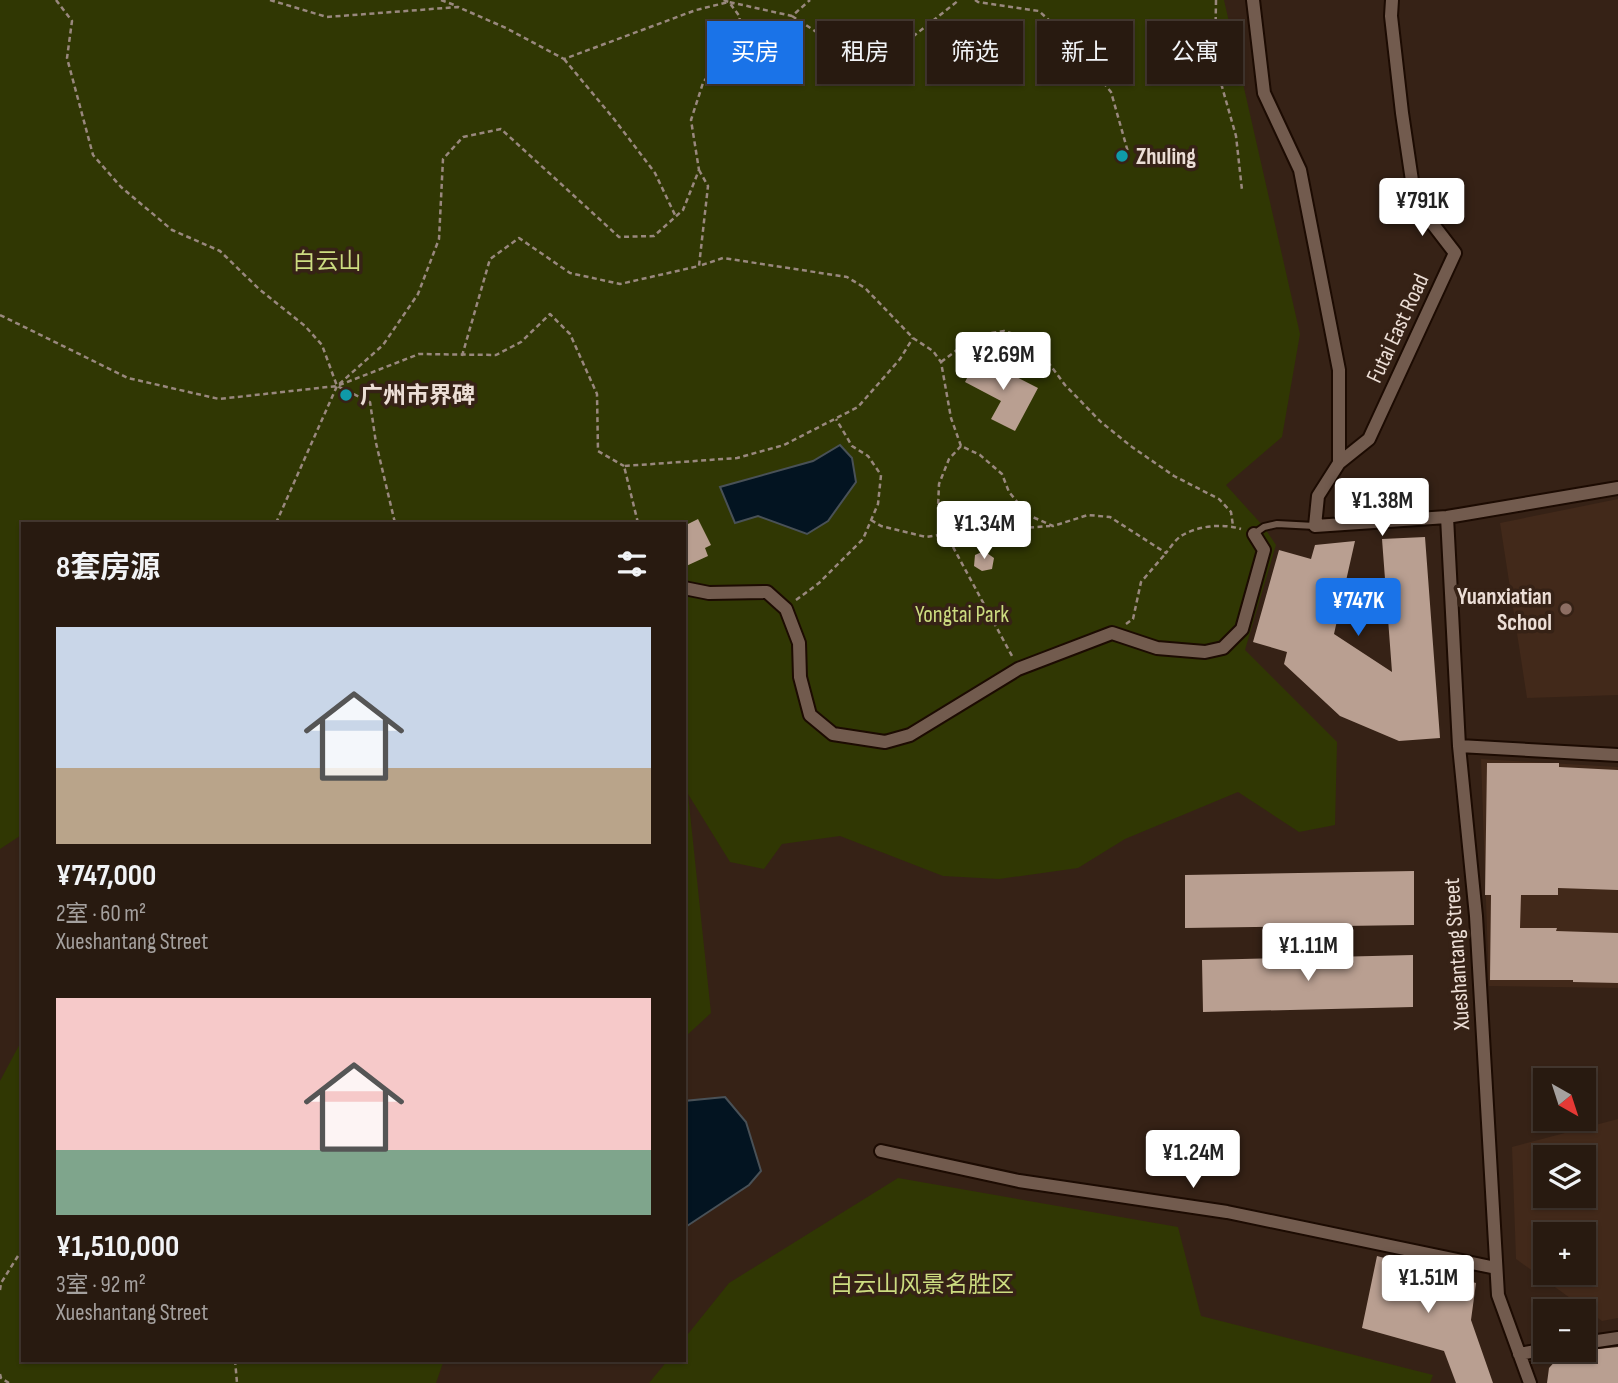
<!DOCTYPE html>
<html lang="zh">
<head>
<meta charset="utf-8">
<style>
	:root { --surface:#281a10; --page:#34271e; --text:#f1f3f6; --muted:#a5a19f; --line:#443830; --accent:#1a73e8 }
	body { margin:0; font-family:"Sofia Sans Condensed","Noto Sans SC",sans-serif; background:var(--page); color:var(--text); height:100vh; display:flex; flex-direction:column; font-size:26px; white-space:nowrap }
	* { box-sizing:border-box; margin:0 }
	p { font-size:23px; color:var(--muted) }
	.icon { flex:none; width:38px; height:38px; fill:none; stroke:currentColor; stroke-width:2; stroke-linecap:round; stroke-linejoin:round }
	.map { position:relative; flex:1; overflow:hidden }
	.details { position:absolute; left:21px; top:522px; width:665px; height:840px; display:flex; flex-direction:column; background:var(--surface); border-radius:0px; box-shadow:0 2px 5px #0004,0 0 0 2px var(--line) }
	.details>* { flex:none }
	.hud { position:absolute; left:707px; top:21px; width:665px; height:63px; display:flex; gap:14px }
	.needle { width:46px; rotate:141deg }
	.tools { position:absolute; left:1533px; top:1068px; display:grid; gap:14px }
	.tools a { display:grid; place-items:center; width:63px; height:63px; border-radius:0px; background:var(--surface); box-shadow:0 2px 5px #0004,0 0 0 2px var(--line); font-size:35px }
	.price { position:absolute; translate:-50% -60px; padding:0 16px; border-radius:7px; background:#fff; color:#222; font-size:23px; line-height:46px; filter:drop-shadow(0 2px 4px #0008) }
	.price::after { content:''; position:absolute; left:50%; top:42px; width:21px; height:16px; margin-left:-10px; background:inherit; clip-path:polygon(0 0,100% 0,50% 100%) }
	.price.on { background:var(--accent); color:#fff }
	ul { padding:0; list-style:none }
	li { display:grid; align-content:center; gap:14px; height:371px; padding:0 35px }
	li span { display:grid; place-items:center; height:217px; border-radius:0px; color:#555 }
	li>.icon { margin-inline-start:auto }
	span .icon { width:126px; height:126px; fill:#fffc; stroke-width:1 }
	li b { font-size:30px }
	h2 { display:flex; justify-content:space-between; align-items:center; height:84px; padding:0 35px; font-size:30px }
	.pill { padding:0 24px; border-radius:0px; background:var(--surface); box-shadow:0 2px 5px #0004,0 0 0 2px var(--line); font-size:24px; line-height:63px }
	.pill.on { background:var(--accent); color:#fff }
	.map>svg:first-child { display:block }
	.built { fill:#42291a; fill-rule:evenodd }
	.green { fill:#303703 }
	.water { fill:#031421; stroke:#495157; stroke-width:2 }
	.building { fill:#b99f91 }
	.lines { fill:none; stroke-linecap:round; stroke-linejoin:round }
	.lane-casing { stroke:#1c0b02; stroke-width:10 }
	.street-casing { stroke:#1c0b02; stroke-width:16 }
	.path { stroke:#99887e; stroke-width:2.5; stroke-dasharray:5 3.5; stroke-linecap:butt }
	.lane { stroke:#725b4e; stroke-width:6 }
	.street { stroke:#725b4e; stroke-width:12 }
	.culture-dot { fill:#0f9aa8; stroke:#362216; stroke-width:2.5 }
	.education-dot { fill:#8d6e63; stroke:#362216; stroke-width:2.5 }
	.labels { text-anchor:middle; stroke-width:7; stroke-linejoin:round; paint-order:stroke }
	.poi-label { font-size:23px; font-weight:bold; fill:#ecded6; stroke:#362216; text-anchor:start }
	.park-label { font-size:23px; fill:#ccdc80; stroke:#362216 }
	.street-label { font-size:23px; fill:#ecded6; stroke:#362216 }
</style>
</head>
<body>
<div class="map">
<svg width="1618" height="1383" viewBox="0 0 1618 1383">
	<rect width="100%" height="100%" fill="#362216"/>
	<path class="built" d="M1618 499V695L1527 698 1500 523Z
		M1481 759 1618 767V988L1489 986Z
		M1618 1119V1318L1602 1321 1516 1259 1512 1147ZM1545 1157H1584V1195H1545ZM1545 1234H1584V1272H1545Z"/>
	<path class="green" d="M0 0H1224L1300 334 1282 437 1226 485 1264 527 1276 545 1245 650 1337 742 1335 825 1299 832 1238 792 1125 839 1078 868 999 879 943 876 840 836 782 844 764 869 730 862 688 794 711 1013 684 1038V523H23V834L0 849Z
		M23 1038V1360H444L436 1383H0V1081Z
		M898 1178 1178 1227 1201 1316 1433 1375 1430 1383H649L668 1360H684V1339L729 1283Z"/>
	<path class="water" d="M840 445 852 458 856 482 828 521 807 534 758 516 735 523 720 487 813 461Z
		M725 1097 746 1122 761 1171 749 1185 684 1228V1101Z"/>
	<path class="building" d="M978 357 1038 388 1015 431 991 419 1001 401 965 382Z
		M698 519 711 545 705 548 708 556 684 567V526Z
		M1425 537 1440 738 1399 741 1340 716 1284 664 1287 652 1253 642 1279 550 1311 559 1315 545 1355 541 1334 634 1392 672 1382 539Z
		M984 551 994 558 992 569 982 571 974 566 975 555Z
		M1487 763H1559V767L1618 770V890L1558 888V895H1521L1520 928H1557L1556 931 1618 933V983L1573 982V980H1490L1491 895H1485Z
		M1414 871V925L1185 928V875Z
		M1413 955V1007L1203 1012 1202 960Z
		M1377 1256 1476 1283 1471 1320 1493 1383H1456L1444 1351 1362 1328Z
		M1618 1347V1383H1547L1549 1368 1558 1358 1569 1352Z"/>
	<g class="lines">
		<g class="lane-casing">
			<path id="lane" d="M1254 534 1264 527 1277 524 1315 526"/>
		</g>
		<g class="street-casing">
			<path id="street" d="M1253 0 1264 93 1300 170 1339 370V463L1318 496 1315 526 1447 517 1618 488
				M1339 463 1369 439 1455 253 1415 201 1402 113 1391 16 1392 0
				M1447 517 1459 746 1476 916 1498 1295 1530 1383
				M684 588 709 593 767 592 786 609 799 643 800 677 810 715 833 734 885 742 910 735 1018 669 1112 633 1157 648 1205 652 1223 648 1242 629 1264 550 1254 534
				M1459 746 1618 755
				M881 1151 1019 1181 1227 1212 1496 1268
				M1584 1343 1618 1338
				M1519 1354 1547 1349"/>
		</g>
		<path class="path" d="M56 0 72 21 67 58 93 155 121 187 172 230 220 251 259 289 305 326 322 345 337 386 370 402 376 443 395 523
			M270 0 327 17 458 7 506 28 564 59 696 10 729 2 792 16 810 0
			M441 0 457 6
			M975 0 978 2 1039 11 1064 34 1111 92 1128 152
			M1216 0 1215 62 1236 136 1242 190
			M792 16 850 54 901 46 959 0
			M564 59 614 119 655 173 676 217
			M699 170 708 186 699 266 723 258 847 277 865 288 913 338 933 351 941 362 951 418 961 446 980 455 1002 474 1009 492 1028 515 1053 526 1088 515 1110 517 1166 553C1170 548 1175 540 1181 536 1197 526 1222 523 1241 529
			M0 315 128 378 219 399 337 386 419 354 496 355 521 342 550 314 570 334 597 394 598 451 624 466
			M462 356 490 259 519 238 570 273 620 284 699 266
			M941 362 977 335 1004 331 1024 337 1042 354 1065 385 1101 422 1132 447 1174 476 1219 499 1231 512 1233 526
			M961 446 949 459 939 484 938 508 946 534 1012 656
			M871 520 881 526 926 537 946 534 1050 526
			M276 523 337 386 383 345 418 294 439 239 443 159 463 137 501 129 619 237 654 236 683 210 699 170 691 120 703 83 737 32 740 17 729 2 723 0
			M638 523 624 466 737 458 784 445 858 407 900 359 913 338
			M796 600 819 583 863 539 878 504 881 475 868 456 852 446 836 419
			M1126 624 1133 619 1141 582 1166 553
			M0 1290 1 1283 23 1248
			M235 1360 237 1383
			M0 1374 1 1378 9 1383"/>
		<use href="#lane" class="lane"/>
		<use href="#street" class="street"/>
	</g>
	<g class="culture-dot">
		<circle cx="1122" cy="156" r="7"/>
		<circle cx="346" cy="395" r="7"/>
	</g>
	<circle class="education-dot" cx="1566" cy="609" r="7"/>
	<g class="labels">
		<g class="poi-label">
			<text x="1136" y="164">Zhuling</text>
			<text x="360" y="403">广州市界碑</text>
			<text x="1552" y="604" text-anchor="end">Yuanxiatian<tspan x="1552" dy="26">School</tspan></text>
		</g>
		<g class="park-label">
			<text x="327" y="269">白云山</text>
			<text x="962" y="622">Yongtai Park</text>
			<text x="922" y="1292">白云山风景名胜区</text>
		</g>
		<g class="street-label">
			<text transform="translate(1397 328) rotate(-65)" y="8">Futai East Road</text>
			<text transform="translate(1456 954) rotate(-94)" y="8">Xueshantang Street</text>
		</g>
	</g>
</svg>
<div class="tools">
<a><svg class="needle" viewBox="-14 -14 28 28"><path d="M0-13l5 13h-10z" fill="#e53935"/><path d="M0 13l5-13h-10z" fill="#a5a19f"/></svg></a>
<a><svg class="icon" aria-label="layers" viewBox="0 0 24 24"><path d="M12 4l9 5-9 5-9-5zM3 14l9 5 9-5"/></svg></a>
<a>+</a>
<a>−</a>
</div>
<b class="price" style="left:1422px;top:238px">¥791K</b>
<b class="price" style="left:1003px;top:392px">¥2.69M</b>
<b class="price" style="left:1382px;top:538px">¥1.38M</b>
<b class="price" style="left:984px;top:561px">¥1.34M</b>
<b class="price on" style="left:1358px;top:638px">¥747K</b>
<b class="price" style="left:1308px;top:983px">¥1.11M</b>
<b class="price" style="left:1193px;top:1190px">¥1.24M</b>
<b class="price" style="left:1428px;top:1315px">¥1.51M</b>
<div class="hud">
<a class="pill on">买房</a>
<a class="pill">租房</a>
<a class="pill">筛选</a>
<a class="pill">新上</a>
<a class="pill">公寓</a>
</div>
<section class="details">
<h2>8套房源<svg class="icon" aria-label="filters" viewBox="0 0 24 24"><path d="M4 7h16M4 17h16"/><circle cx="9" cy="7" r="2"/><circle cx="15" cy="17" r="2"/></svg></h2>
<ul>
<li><span style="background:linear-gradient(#c9d6e8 65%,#b9a48a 0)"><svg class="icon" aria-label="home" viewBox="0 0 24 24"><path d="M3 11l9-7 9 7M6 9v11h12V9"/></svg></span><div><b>¥747,000</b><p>2室 · 60 m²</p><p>Xueshantang Street</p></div></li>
<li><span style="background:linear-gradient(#f6c9c9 70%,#7fa58c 0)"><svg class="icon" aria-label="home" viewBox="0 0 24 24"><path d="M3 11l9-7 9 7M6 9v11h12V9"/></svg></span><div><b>¥1,510,000</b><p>3室 · 92 m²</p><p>Xueshantang Street</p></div></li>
</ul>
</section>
</div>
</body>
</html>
